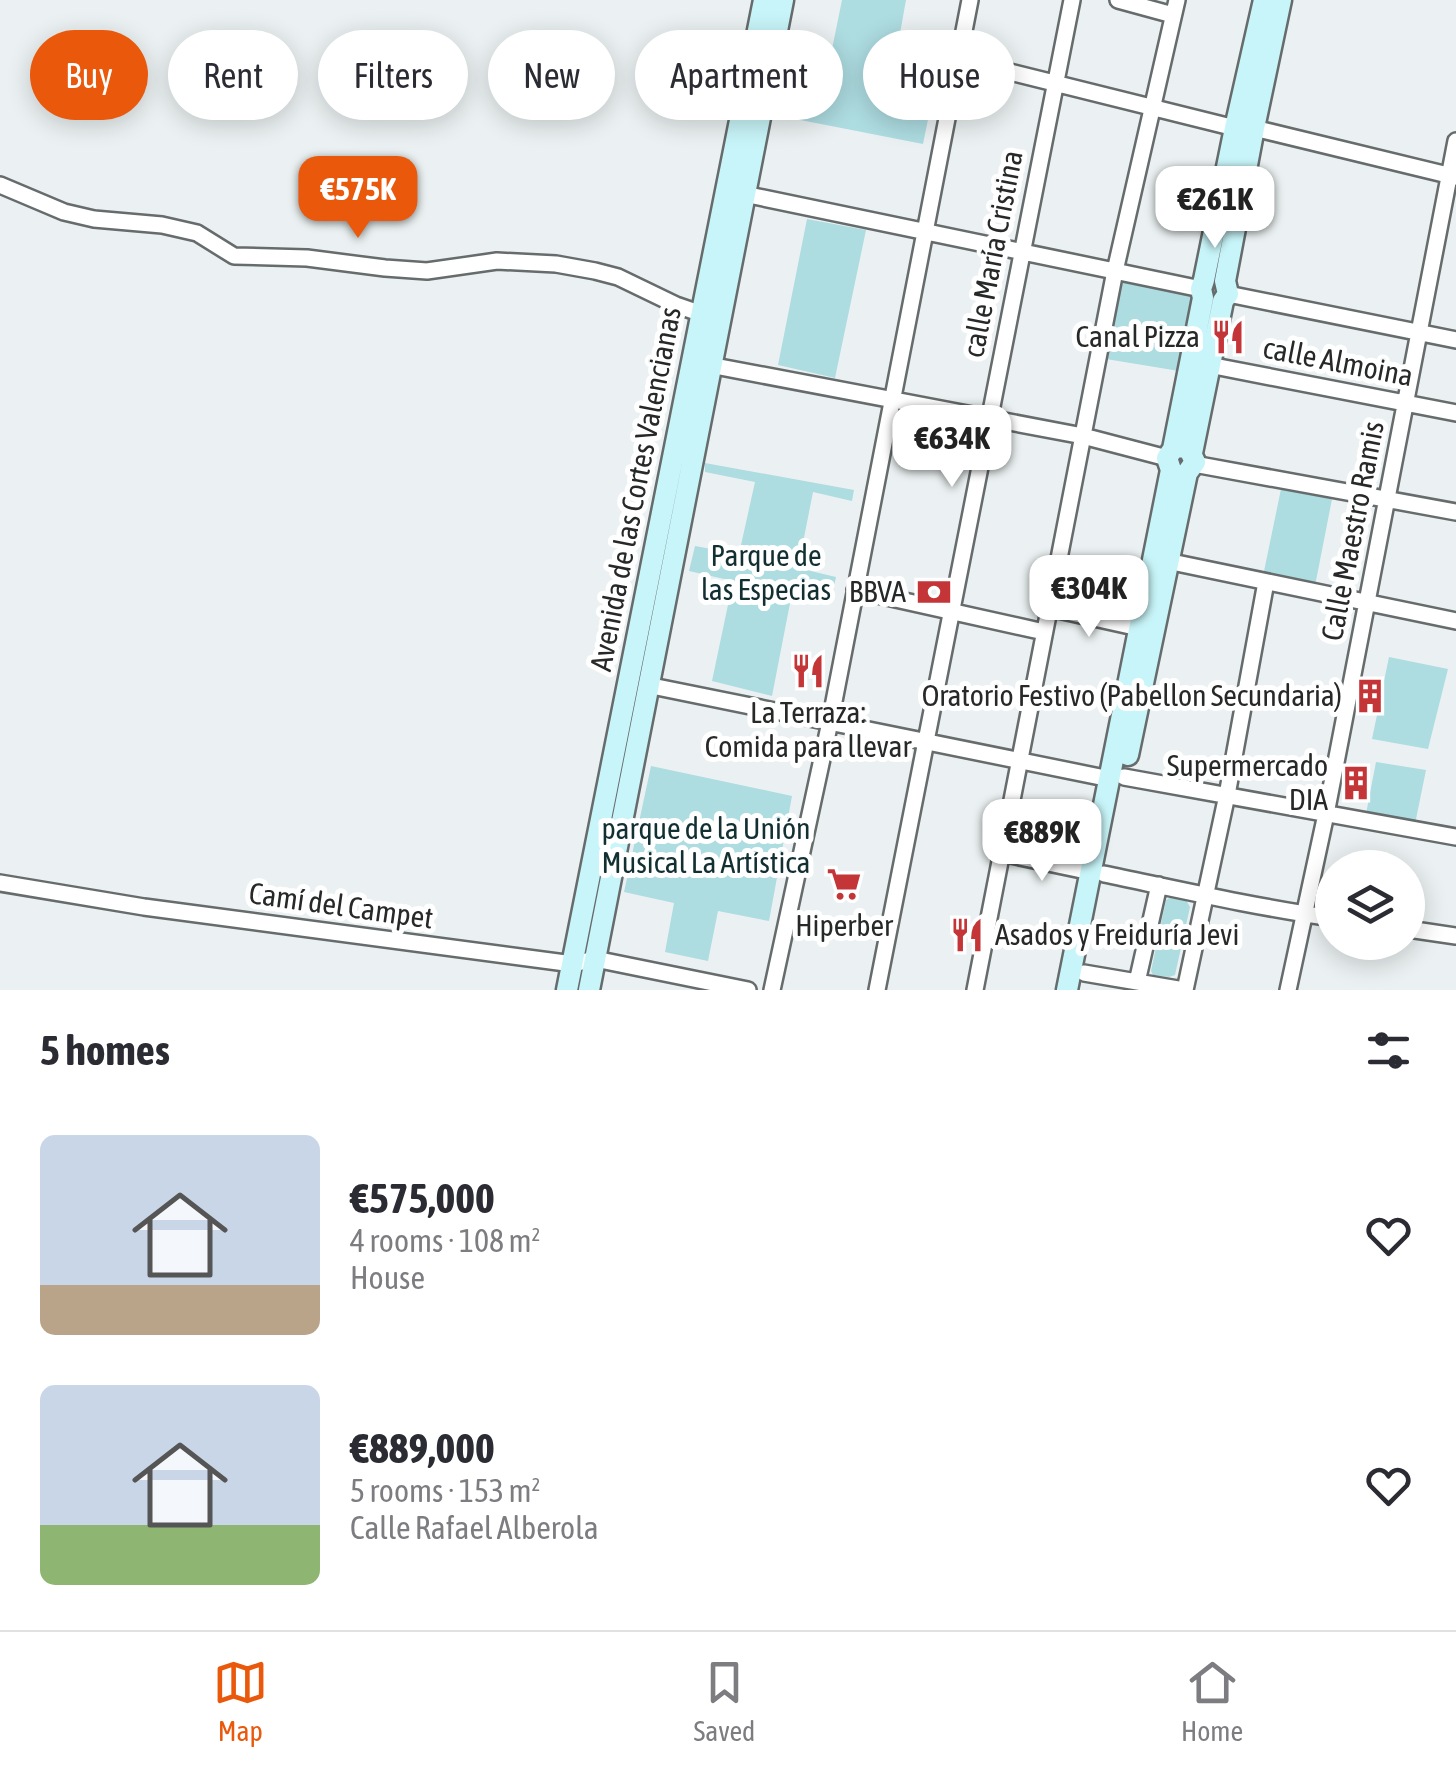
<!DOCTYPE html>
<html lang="en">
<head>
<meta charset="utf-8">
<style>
	:root { --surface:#fff; --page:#f7f7f7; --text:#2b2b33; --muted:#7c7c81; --line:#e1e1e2; --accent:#ea580c }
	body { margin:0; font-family:"Asap Condensed",sans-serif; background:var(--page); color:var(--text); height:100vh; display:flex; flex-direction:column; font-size:38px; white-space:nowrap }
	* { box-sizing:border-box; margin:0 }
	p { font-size:32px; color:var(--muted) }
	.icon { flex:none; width:55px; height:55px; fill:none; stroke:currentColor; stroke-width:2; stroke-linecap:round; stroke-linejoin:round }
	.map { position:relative; height:990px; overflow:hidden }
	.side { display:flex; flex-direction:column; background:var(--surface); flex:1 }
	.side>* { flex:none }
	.banner { position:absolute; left:30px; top:30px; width:1398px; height:90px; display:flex; gap:20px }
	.buttons { position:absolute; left:1315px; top:850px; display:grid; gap:20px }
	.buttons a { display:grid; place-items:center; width:110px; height:110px; border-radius:50%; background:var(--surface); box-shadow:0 5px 25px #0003; font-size:50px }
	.price { position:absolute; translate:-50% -85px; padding:0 22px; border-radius:20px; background:#fff; color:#222; font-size:32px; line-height:65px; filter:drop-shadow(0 2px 5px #0008) }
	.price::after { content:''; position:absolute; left:50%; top:60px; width:30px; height:22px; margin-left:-15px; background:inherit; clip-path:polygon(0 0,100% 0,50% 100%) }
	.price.on { background:var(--accent); color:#fff }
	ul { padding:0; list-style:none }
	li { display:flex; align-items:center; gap:30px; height:250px; padding:0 40px }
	li span { display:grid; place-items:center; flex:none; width:280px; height:200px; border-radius:15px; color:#555 }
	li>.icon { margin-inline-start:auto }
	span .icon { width:120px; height:120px; fill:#fffc; stroke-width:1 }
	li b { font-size:42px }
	h2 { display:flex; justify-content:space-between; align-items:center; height:120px; padding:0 40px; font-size:42px }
	.pill { padding:0 35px; border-radius:45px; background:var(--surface); box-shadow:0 5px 25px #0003; font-size:35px; line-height:90px }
	.pill.on { background:var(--accent); color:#fff }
	.dock { display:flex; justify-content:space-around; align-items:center; height:140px; border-top:2px solid var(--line); background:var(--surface); font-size:28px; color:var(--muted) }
	.dock a { display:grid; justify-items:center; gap:5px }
	.dock .on { color:var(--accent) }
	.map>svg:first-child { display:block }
	.green { fill:#addce1 }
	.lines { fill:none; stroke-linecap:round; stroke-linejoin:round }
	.street-casing { stroke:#666b6c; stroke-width:20 }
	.secondary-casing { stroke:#666b6c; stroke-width:25 }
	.street { stroke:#fff; stroke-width:15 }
	.secondary { stroke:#c8f5f9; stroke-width:20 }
	.labels { text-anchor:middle; stroke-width:10; stroke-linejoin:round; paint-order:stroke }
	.street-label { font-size:30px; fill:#272929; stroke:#fff }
	.poi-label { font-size:30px; fill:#272929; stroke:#fff; text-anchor:end }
	.park-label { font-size:30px; fill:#122f32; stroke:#fff }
</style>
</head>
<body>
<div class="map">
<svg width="1456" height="990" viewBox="0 0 1456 990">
	<rect width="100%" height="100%" fill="#ebf1f2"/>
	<path class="green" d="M842 0H906L899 39 943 46 923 144 780 116 784 98 821 103Z
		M807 219 866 230 835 378 778 365Z
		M1122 281 1195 294 1179 371 1106 359Z
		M705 463 854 490 852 501 813 492 798 568 836 577 831 600 792 593 772 696 712 681 733 581 689 571 695 546 739 554 755 482 705 472Z
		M1281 489 1332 499 1314 591 1262 581Z
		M1389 657 1448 669 1428 749 1372 739Z
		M1376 762 1426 770 1415 824 1366 814Z
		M651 766 792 796 769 921 718 911 708 961 665 952 674 903 624 892Z
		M1171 897 1186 900 1190 907 1175 975 1169 977 1153 975 1151 971 1166 900Z"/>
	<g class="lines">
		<g class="street-casing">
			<path id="street" d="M1118 0 1173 15
				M958 59 1235 128
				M1254 128 1456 177
				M0 185 64 212 94 219 162 225 197 233 234 256 307 258 385 268 427 271 497 261 556 264 595 271 618 277 676 305 702 314V320
				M744 194 1201 289
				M1228 294 1456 340
				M704 357 711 365 720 367 1083 436 1167 458
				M1209 365 1456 413
				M1194 464 1456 512
				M1167 561 1456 621
				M855 590 1044 632
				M1049 608 1139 628
				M647 685 1110 779
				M1124 777 1456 837
				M1001 853 1091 872
				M1104 874C1181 890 1255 907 1332 918
				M0 883 144 907 573 964 595 959 748 990
				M1408 929 1456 936
				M1084 973 1184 990
				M1137 982 1159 885
				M772 990 830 722 970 0
				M877 990 1072 0
				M975 990 1115 271 1177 0
				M1185 990 1227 795 1266 582
				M1288 990 1326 814 1456 141"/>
		</g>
		<g class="secondary-casing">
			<path id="secondary" d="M1192 453 1223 301 1228 294 1225 281 1254 128 1281 0
				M1128 755 1187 473 1195 462 1189 449 1180 447 1173 449
				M567 990 764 0
				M589 990 783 0
				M1067 990 1171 470 1167 458 1173 449 1203 298 1201 289 1204 280 1235 128 1264 0"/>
		</g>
		<use href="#street" class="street"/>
		<use href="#secondary" class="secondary"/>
	</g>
	<defs>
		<g id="restaurant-bare" transform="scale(2.7)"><path d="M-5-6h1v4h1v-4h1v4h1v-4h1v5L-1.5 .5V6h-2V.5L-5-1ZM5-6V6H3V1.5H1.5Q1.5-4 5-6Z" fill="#c43538" stroke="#fff" stroke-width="2.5" paint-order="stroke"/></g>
		<g id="bank-bare" transform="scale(2.7)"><path d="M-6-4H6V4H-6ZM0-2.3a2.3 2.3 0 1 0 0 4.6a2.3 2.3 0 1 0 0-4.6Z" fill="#c43538" stroke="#fff" stroke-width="2.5" paint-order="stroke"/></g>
		<g id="building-bare" transform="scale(2.7)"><path d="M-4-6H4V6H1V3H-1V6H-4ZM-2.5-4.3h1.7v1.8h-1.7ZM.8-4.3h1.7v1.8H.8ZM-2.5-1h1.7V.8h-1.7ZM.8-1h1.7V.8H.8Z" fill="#c43538" stroke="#fff" stroke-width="2.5" paint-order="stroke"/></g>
		<g id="supermarket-bare" transform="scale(2.7)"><path d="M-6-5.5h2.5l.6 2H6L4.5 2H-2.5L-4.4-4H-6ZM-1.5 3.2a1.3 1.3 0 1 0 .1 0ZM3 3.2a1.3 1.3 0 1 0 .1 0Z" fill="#c43538" stroke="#fff" stroke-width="2.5" paint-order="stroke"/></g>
	</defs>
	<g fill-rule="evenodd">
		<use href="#restaurant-bare" x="1228" y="337"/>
		<use href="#bank-bare" x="934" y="592"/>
		<use href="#restaurant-bare" x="808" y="671"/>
		<use href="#building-bare" x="1370" y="696"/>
		<use href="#building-bare" x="1356" y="783"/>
		<use href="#supermarket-bare" x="844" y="884"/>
		<use href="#restaurant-bare" x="967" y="935"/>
	</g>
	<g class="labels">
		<g class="street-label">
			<text transform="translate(993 254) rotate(-79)" y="10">calle María Cristina</text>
			<text transform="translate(1338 362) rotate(11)" y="10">calle Almoina</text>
			<text transform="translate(636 489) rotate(-79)" y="10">Avenida de las Cortes Valencianas</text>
			<text transform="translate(1353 531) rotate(-79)" y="10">Calle Maestro Ramis</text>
			<text transform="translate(341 906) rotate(8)" y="10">Camí del Campet</text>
		</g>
		<g class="poi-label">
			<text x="1200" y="347">Canal Pizza</text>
			<text x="906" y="602">BBVA</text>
			<text x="1342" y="706">Oratorio Festivo (Pabellon Secundaria)</text>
			<text x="808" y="723" text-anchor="middle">La Terraza:<tspan x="808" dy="34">Comida para llevar</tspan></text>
			<text x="1328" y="776">Supermercado<tspan x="1328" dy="34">DIA</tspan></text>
			<text x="844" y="936" text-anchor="middle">Hiperber</text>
			<text x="995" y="945" text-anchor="start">Asados y Freiduría Jevi</text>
		</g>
		<g class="park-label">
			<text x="766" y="566">Parque de<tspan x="766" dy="34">las Especias</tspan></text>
			<text x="706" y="839">parque de la Unión<tspan x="706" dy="34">Musical La Artística</tspan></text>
		</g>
	</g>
</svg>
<div class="buttons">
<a><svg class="icon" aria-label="layers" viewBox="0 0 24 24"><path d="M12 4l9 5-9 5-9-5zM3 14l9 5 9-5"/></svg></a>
</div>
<b class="price on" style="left:358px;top:241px">€575K</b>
<b class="price" style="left:1215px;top:251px">€261K</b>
<b class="price" style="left:952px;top:490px">€634K</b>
<b class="price" style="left:1089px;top:640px">€304K</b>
<b class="price" style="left:1042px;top:884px">€889K</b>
<div class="banner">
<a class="pill on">Buy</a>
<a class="pill">Rent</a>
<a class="pill">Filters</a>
<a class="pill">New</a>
<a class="pill">Apartment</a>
<a class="pill">House</a>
</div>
</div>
<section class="side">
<h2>5 homes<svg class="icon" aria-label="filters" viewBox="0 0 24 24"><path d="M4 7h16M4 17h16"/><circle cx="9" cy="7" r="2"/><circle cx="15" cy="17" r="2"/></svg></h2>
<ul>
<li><span style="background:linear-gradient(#c9d6e8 75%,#b9a48a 0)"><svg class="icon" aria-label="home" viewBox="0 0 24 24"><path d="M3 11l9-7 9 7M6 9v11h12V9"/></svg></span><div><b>€575,000</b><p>4 rooms · 108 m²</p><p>House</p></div><svg class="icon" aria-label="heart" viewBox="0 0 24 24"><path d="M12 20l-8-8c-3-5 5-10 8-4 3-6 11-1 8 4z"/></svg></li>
<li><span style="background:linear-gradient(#c9d6e8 70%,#8fb573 0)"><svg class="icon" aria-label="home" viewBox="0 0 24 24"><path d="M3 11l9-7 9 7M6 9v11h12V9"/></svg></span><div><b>€889,000</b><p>5 rooms · 153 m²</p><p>Calle Rafael Alberola</p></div><svg class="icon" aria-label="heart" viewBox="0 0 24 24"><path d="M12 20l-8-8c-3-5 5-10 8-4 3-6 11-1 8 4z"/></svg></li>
</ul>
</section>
<nav class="dock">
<a class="on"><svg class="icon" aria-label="map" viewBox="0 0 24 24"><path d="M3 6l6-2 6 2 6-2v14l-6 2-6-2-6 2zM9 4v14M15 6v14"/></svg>Map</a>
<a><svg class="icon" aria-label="saved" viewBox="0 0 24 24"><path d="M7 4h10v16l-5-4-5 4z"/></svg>Saved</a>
<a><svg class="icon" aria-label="home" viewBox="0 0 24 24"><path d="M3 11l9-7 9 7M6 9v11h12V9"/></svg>Home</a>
</nav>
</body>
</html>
